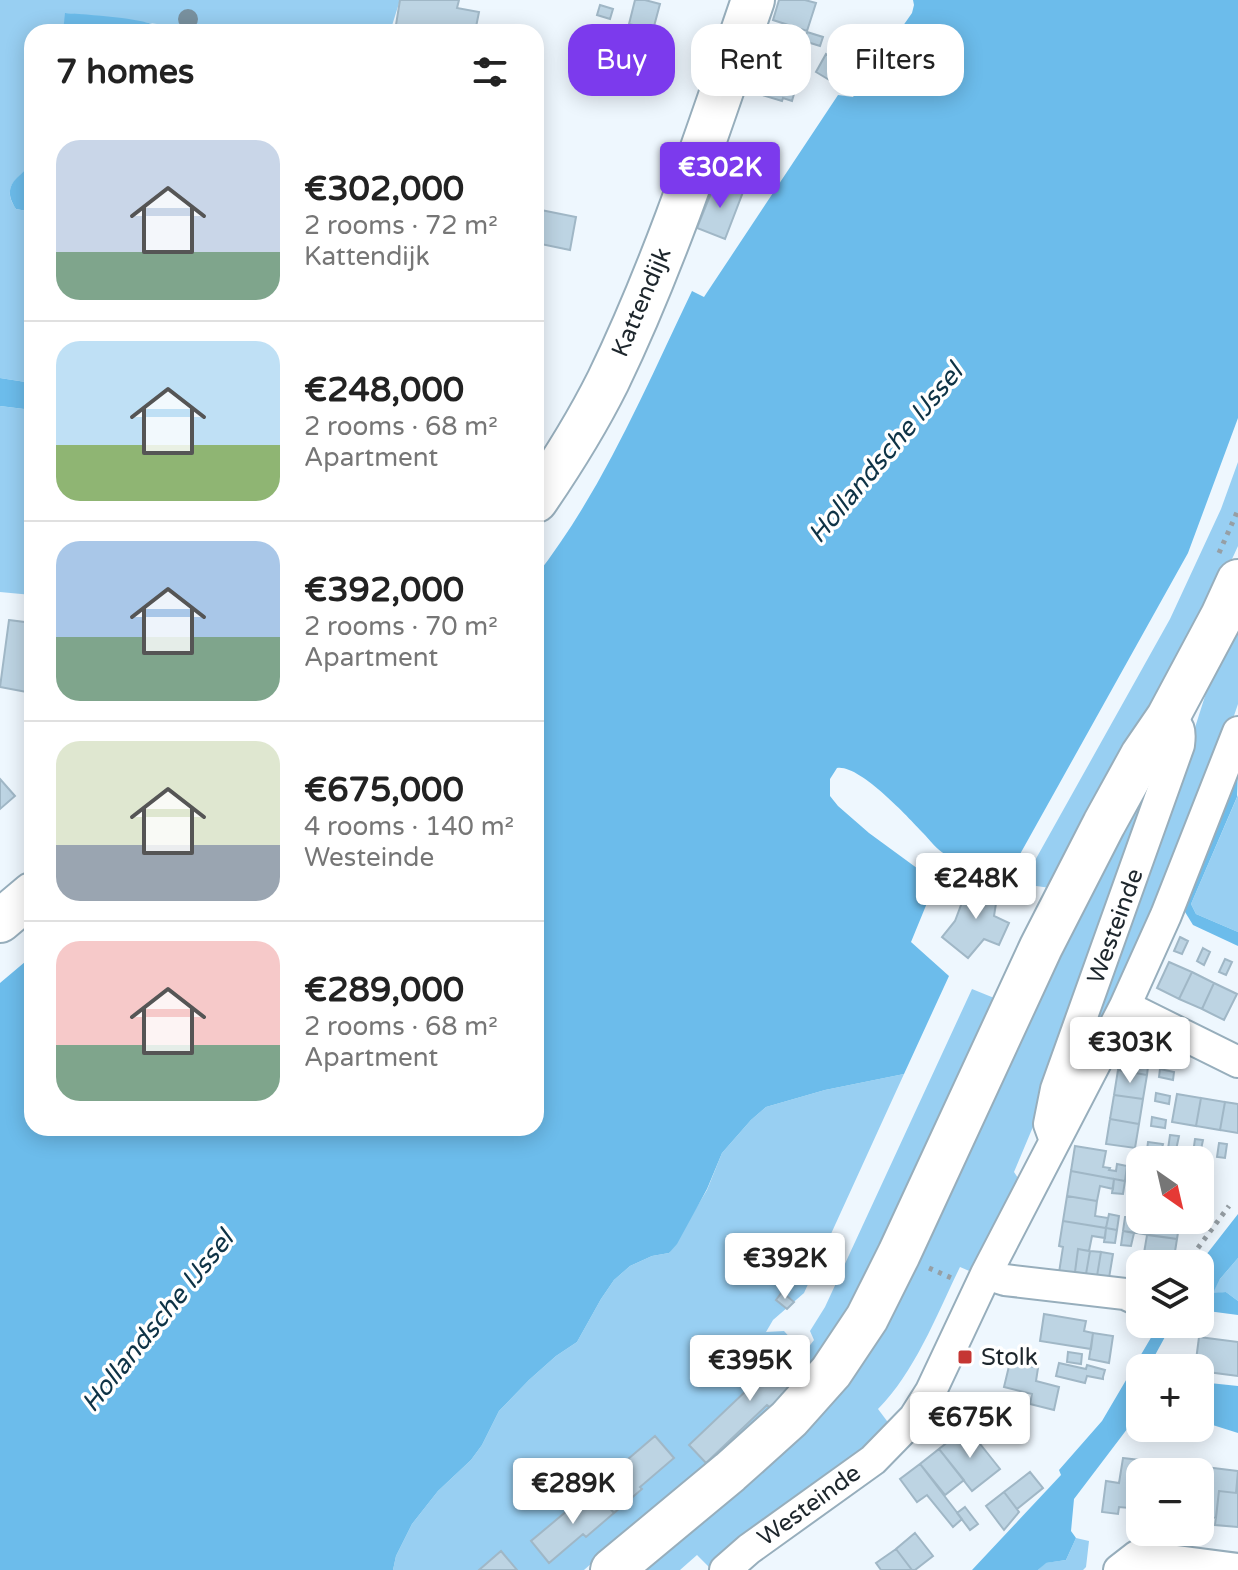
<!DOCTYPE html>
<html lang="en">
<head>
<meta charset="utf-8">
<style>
	:root { --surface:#fff; --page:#f2f2f2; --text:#222; --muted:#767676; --line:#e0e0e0; --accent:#7c3aed }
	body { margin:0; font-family:"Varela Round",sans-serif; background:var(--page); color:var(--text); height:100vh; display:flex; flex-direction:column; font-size:30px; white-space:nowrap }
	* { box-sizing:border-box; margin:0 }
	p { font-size:26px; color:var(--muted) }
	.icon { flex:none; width:44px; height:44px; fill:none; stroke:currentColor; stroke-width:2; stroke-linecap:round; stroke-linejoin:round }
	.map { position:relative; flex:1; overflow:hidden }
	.panel { position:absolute; left:24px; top:24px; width:520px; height:1112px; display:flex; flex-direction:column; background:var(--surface); border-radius:24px; box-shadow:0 4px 20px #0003 }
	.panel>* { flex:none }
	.hud { position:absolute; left:568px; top:24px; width:550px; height:72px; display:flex; gap:16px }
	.needle { width:52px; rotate:146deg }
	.buttons { position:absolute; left:1126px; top:1146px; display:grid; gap:16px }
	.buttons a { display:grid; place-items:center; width:88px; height:88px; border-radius:16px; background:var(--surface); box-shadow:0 4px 20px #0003; font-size:40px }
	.price { position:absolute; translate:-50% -68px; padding:0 18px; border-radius:8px; background:#fff; color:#222; font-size:26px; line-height:52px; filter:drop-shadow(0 2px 4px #0008) }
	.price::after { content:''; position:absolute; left:50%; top:48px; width:24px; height:18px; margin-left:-12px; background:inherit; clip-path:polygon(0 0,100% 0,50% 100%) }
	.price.current { background:var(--accent); color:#fff }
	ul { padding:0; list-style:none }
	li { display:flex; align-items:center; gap:24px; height:200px; padding:0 32px }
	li+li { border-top:2px solid var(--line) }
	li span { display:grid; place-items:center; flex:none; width:224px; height:160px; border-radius:24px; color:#555 }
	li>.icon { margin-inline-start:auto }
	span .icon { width:96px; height:96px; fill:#fffc; stroke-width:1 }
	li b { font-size:34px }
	h2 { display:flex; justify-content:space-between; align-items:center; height:96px; padding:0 32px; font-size:34px }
	.chip { padding:0 28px; border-radius:24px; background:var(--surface); box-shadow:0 4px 20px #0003; font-size:28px; line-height:72px }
	.chip.current { background:var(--accent); color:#fff }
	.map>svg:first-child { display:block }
	.green { fill:#98cff2 }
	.water { fill:#6cbceb }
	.building { fill:#bdd4e3; stroke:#a0b7c6; stroke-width:2 }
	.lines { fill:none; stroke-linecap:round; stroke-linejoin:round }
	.street-casing { stroke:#97aebc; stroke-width:34 }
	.secondary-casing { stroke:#97aebc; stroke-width:46 }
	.path { stroke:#969fa5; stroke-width:5; stroke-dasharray:4 6; stroke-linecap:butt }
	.street { stroke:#fff; stroke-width:30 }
	.secondary { stroke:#fff; stroke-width:42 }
	.tree { fill:#79919f }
	.poi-dot { fill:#c53633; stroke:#fff; stroke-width:3 }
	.labels { text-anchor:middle; stroke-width:7; stroke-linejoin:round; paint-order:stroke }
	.street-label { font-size:24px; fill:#1d262c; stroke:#fff }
	.poi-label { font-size:24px; fill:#1d262c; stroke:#fff; text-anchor:start }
	.water-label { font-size:26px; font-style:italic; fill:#0e3346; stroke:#fff }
</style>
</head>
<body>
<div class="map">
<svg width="1238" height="1570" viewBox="0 0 1238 1570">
	<rect width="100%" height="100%" fill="#eef7fe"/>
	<path class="green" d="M0 0H400L390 32H176L157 24 66 13 63 32H32V164C16 179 1 187 16 209L32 212V383L0 378Z
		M0 406 32 410V595L0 592Z
		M1238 462V546L1210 607 1058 889 978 878 981 871C998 863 1017 874 1033 864L1170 619 1221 509Z
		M1238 614V704L1208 792 1084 1066 1077 1063 1163 828 1220 649Z
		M1159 757 1035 1122 1014 1172 1018 1178 974 1273 960 1267C937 1314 915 1372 878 1409L890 1425 847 1463 709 1567 697 1555 680 1570H624L783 1435Z
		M1238 795V932L1196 914 1191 904Z
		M972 989 1004 1002 858 1310 814 1373 686 1480 584 1570H393L396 1556 412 1524 438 1491 471 1460 482 1445 499 1411 529 1380 556 1356 577 1342 601 1299 614 1280 630 1266 652 1256 669 1253 707 1190 722 1153 751 1120 766 1107 825 1090 904 1074 804 1293 773 1320 766 1332 784 1331 804 1353 814 1340 810 1331 825 1307Z
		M1238 1258V1301L1226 1292 1212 1294 1220 1279Z
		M1076 1538 1089 1541 1086 1567 1083 1570H1038L1045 1563 1066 1560Z"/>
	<path class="water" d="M913 0H1238V418L1188 553 1019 856C998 857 964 863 945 854 937 850 930 840 923 833 907 816 859 764 837 768L830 779V796L838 806 869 833 925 874 927 903 911 942 949 976 904 1074 825 1090 766 1107 751 1120 722 1153 707 1189 677 1244 669 1253 652 1256 630 1266 614 1280 601 1299 577 1342 556 1356 529 1380 499 1411 482 1445 471 1460 438 1491 412 1524 396 1556 393 1570H0V983L32 956V1128H536V576C603 490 645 389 692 291L704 297 838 95 853 97 912 13 914 5Z
		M65 13C103 16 142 17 176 32H63Z
		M32 164V212L16 209C1 186 16 179 32 164Z
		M0 378 32 383V410L0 406Z
		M1238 771 1237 797 1191 904 1196 914 1238 932V946L1193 925 1182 907Z
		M1238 1214V1258L1220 1279 1213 1293 1226 1292 1238 1301V1315L1200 1310 1199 1264Z
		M1159 1324H1172L1148 1368H1140V1418L1137 1416 1074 1499 1071 1531 1076 1538 1066 1560 1046 1563 1038 1570H972L1061 1475 1059 1470 1102 1421Z
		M1200 1382 1238 1386V1433L1200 1421Z"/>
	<path class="building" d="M400 0H459L457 8 479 12 475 32 395 31Z
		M635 0H645L660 4 653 30 629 24Z
		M779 0H805L816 3 807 31 773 20Z
		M600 5 613 9 610 19 597 15Z
		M807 32 823 37 820 46 804 41Z
		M826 54 853 70 843 88 816 72Z
		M758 59 771 63 772 61 784 64V68L800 73 792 101 783 98 782 101 749 91Z
		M716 181 743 192 725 239 697 228Z
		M536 209 576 217 570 250 536 243Z
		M9 620 32 623V693L0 687Z
		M0 779 15 796 0 809Z
		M965 886 998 891 994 916 1009 923 999 945 984 939 968 958 942 937 955 921 961 905Z
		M1180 937 1188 941 1182 954 1174 951Z
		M1203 948 1210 952 1204 965 1197 961Z
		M1225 959 1232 962 1226 975 1219 972Z
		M1169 962 1192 972 1179 999 1157 988Z
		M1192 972 1214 983 1202 1009 1179 999Z
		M1214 983 1237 994 1224 1020 1202 1009Z
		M1122 1046 1150 1050 1147 1075 1118 1070Z
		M1160 1069 1174 1072 1173 1080 1159 1077Z
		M1118 1070 1147 1075 1143 1099 1114 1095Z
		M1156 1093 1170 1096 1169 1104 1155 1101Z
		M1177 1094 1201 1098 1196 1126 1172 1122Z
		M1114 1095 1143 1099 1139 1124 1110 1119Z
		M1201 1098 1225 1102 1220 1130 1196 1126Z
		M1225 1102 1238 1104V1133L1220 1130Z
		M1152 1117 1166 1120 1165 1128 1151 1126Z
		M1110 1119 1139 1124 1135 1148 1106 1144Z
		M1170 1135 1179 1136 1176 1150 1168 1149Z
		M1195 1139 1203 1140 1200 1154 1193 1153Z
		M1148 1142 1163 1144 1161 1152 1147 1150Z
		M1219 1143 1227 1144 1225 1158 1217 1157Z
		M1075 1146 1106 1151 1103 1167 1110 1168 1109 1170 1116 1171 1117 1164 1127 1166 1125 1181 1071 1171Z
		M1133 1167 1140 1168V1183L1131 1181Z
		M1071 1171 1114 1179 1113 1189 1100 1186 1097 1201 1067 1196Z
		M1114 1179 1125 1181 1123 1194 1112 1193Z
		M1131 1181 1140 1183 1139 1197 1129 1195Z
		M1067 1196 1097 1201 1095 1216 1108 1218 1106 1228 1063 1221Z
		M1109 1214 1119 1216 1117 1230 1106 1228Z
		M1125 1217 1136 1218 1135 1223 1149 1224V1220H1180L1177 1239 1123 1231Z
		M1063 1221 1106 1228 1105 1238 1092 1236 1089 1251 1078 1249 1075 1272 1071 1276 1058 1279 1063 1247 1059 1246Z
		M1106 1228 1117 1230 1115 1243 1104 1242Z
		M1123 1231 1134 1233 1131 1246 1121 1245Z
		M1147 1235 1177 1239 1173 1264 1143 1259Z
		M1078 1249 1090 1251 1086 1274 1075 1272Z
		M1090 1251 1101 1252 1097 1276 1086 1274Z
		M1101 1252 1113 1254 1109 1278 1097 1276Z
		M782 1292 794 1302 787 1309 776 1300Z
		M1044 1314 1086 1321 1084 1331 1093 1333 1091 1349 1040 1341Z
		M1093 1333 1113 1336 1109 1363 1089 1359Z
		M1199 1337 1238 1342V1376L1200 1371V1368H1195Z
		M787 1341 797 1352 787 1361 803 1378 771 1408 767 1405 706 1463 689 1445 749 1388 745 1384 779 1353 777 1351Z
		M1068 1352 1082 1354 1081 1364 1067 1362Z
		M1010 1362 1038 1368 1036 1381 1059 1387 1054 1410 1030 1404 1032 1394 1004 1387Z
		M1059 1363 1086 1369 1087 1365 1105 1370 1103 1377V1379L1087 1376 1085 1383 1056 1376Z
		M969 1430 1000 1469 972 1491 939 1449 959 1433 961 1437Z
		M655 1436 674 1458 640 1487 642 1489 614 1513 593 1489Z
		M939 1449 964 1480 945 1495 920 1464Z
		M1123 1458 1148 1461 1147 1472H1140V1509L1119 1507 1118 1514 1102 1512 1106 1481 1119 1483Z
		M1149 1461 1173 1463 1172 1472H1148Z
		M1173 1463 1197 1466V1472H1172Z
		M920 1464 962 1519 953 1527 927 1495 917 1502 900 1479Z
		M1197 1466 1238 1471 1236 1493 1219 1491 1216 1518 1200 1516V1472H1197Z
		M1030 1472 1043 1488 1017 1509 1004 1492Z
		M1238 1477V1527L1215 1525 1219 1491 1236 1493Z
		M593 1489 614 1513 586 1537 583 1534 549 1563 531 1541Z
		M1004 1492 1019 1512 1004 1530 986 1506Z
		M965 1507 978 1524 970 1530 957 1513Z
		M915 1533 933 1556 915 1570H912L896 1549Z
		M896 1549 912 1570H881L876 1563Z
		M501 1551 517 1570H479Z"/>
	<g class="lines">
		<g class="street-casing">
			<path id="street" d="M1125 1006 1238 1062
				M1053 1135 1049 1124 1056 1089 1179 745C1181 730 1180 727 1168 717
				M986 1274 1005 1280 1125 1294 1140 1301
				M725 1570 749 1549 873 1460 914 1418 931 1391 986 1274 1125 1006 1166 915 1238 732
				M1119 1570 1137 1556 1238 1569"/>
		</g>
		<g class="secondary-casing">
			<path id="secondary" d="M536 501C562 463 587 423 608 381 667 259 709 128 753 0
				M0 921 32 894
				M612 1570 730 1472 789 1419 831 1372 867 1318 899 1254 1041 947 1104 824 1142 755 1168 717 1222 616 1238 581"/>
		</g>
		<path class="path" d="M1219 553 1238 510
			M1186 1264 1229 1206
			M929 1268 956 1280"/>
		<use href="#street" class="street"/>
		<use href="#secondary" class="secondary"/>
	</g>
	<circle class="tree" cx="188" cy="19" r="10"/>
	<rect class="poi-dot" x="957" y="1349" width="16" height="16" rx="4"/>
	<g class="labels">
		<g class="street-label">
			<text transform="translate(641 302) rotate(-67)" y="8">Kattendijk</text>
			<text transform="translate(1115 926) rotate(-70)" y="8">Westeinde</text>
			<text transform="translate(809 1505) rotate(-36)" y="8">Westeinde</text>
		</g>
		<g class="poi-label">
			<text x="981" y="1365">Stolk</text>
		</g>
		<g class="water-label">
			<text transform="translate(885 453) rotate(-50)" y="9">Hollandsche IJssel</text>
			<text transform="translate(157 1321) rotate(-51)" y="9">Hollandsche IJssel</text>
		</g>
	</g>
</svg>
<div class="buttons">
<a><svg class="needle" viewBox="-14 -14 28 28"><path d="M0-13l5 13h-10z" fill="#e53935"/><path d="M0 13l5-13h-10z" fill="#767676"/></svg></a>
<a><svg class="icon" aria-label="layers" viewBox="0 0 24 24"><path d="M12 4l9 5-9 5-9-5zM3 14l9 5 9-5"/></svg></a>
<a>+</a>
<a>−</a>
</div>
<b class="price current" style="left:720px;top:210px">€302K</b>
<b class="price" style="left:976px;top:921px">€248K</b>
<b class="price" style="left:1130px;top:1085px">€303K</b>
<b class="price" style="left:785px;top:1301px">€392K</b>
<b class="price" style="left:750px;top:1403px">€395K</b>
<b class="price" style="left:970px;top:1460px">€675K</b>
<b class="price" style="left:573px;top:1526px">€289K</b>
<div class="hud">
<a class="chip current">Buy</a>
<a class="chip">Rent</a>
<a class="chip">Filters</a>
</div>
<section class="panel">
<h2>7 homes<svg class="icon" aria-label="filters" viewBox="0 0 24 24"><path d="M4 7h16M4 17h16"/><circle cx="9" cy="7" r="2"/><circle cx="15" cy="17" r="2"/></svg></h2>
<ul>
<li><span style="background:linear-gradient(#c9d6e8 70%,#7fa58c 0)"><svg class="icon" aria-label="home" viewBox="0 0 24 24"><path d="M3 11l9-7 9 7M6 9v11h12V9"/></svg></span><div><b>€302,000</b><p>2 rooms · 72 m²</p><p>Kattendijk</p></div></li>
<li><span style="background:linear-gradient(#bfe0f5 65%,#8fb573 0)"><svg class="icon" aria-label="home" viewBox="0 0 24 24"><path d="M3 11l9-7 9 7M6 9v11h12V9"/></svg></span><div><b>€248,000</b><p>2 rooms · 68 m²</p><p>Apartment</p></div></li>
<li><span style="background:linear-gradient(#a9c7e8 60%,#7fa58c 0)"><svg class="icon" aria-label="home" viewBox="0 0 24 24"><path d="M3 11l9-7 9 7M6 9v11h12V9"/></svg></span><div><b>€392,000</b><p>2 rooms · 70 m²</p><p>Apartment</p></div></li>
<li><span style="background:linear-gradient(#dfe7d0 65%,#9aa5b1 0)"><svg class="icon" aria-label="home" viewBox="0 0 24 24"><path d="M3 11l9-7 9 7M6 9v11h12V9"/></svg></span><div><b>€675,000</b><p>4 rooms · 140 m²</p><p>Westeinde</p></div></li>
<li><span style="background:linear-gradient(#f6c9c9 65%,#7fa58c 0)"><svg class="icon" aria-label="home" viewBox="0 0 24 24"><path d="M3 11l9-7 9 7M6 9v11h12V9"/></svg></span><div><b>€289,000</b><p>2 rooms · 68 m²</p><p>Apartment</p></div></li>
</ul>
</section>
</div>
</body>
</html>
